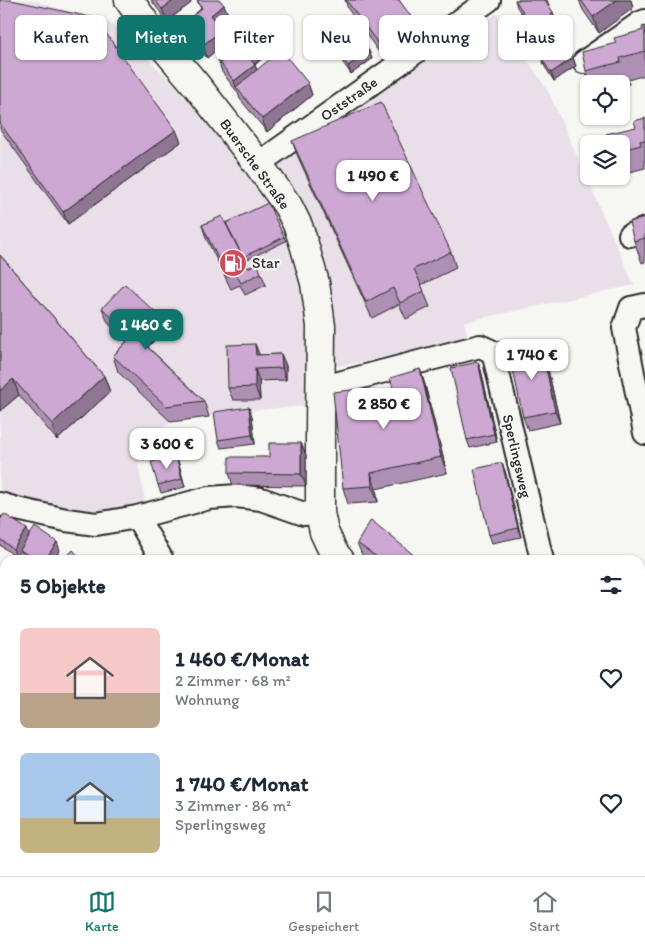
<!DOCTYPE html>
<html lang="de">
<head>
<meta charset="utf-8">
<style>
	:root { --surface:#fff; --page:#f2f2f3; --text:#1f2937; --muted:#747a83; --line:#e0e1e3; --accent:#0f766e }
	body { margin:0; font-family:Itim,sans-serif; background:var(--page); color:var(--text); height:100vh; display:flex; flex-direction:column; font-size:19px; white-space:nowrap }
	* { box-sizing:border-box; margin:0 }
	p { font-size:16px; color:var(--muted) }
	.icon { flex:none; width:28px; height:28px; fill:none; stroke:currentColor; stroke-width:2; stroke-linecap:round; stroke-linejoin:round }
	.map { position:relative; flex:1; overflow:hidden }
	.side { position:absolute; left:0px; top:555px; width:645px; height:321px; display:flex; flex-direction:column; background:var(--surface); border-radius:15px 15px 0 0; box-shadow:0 1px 4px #0004 }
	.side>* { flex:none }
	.hud { position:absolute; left:15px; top:15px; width:615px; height:45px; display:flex; gap:10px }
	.buttons { position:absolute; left:580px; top:75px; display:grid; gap:10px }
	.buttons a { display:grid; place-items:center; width:50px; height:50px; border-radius:8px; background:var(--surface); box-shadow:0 1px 4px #0004; font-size:25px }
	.price { position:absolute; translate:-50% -42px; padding:0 11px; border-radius:10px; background:#fff; color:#222; font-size:16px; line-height:32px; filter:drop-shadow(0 1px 2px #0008) }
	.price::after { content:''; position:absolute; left:50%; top:30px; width:15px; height:11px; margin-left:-8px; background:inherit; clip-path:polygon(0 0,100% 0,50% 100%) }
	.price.active { background:var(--accent); color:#fff }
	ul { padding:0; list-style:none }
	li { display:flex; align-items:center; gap:15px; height:125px; padding:0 20px }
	li span { display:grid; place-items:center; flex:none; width:140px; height:100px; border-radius:8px; color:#555 }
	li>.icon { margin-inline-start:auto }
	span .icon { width:60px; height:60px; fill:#fffc; stroke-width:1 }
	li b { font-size:21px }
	h2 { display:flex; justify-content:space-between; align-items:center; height:60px; padding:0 20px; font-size:21px }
	.chip { padding:0 18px; border-radius:8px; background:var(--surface); box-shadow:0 1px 4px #0004; font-size:18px; line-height:45px }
	.chip.active { background:var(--accent); color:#fff }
	.tab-bar { display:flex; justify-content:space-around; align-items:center; height:70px; border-top:1px solid var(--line); background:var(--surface); font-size:14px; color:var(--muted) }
	.tab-bar a { display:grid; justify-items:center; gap:2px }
	.tab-bar .active { color:var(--accent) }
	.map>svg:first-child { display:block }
	.built { fill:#e9dfe8 }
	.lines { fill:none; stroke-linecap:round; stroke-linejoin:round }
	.minor-casing { stroke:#2b2b2b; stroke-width:26 }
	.major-casing { stroke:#2b2b2b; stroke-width:31 }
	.minor { stroke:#f6f6f2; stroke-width:22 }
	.major { stroke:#f6f6f2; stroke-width:28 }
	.rail { stroke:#2b2b2b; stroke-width:4; stroke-dasharray:8 4; stroke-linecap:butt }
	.wall { fill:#af90b5; stroke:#2b2b2b }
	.shaded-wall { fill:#8f7693; stroke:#2b2b2b }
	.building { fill:#cca8d2; stroke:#2b2b2b }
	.labels { text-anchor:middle; stroke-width:4.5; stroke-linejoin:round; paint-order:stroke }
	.street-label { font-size:15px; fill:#2b2b2b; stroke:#f6f6f2 }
	.poi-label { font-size:15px; fill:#2b2b2b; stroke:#f6f6f2; text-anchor:start }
</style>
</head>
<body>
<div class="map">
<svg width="645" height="876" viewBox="0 0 645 876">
	<rect width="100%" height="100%" fill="#f6f6f2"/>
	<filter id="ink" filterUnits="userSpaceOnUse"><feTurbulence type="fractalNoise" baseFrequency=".02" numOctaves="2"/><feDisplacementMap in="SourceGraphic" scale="10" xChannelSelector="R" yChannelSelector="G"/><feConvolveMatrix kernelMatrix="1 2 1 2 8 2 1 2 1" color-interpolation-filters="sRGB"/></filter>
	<g filter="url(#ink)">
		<path class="built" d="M0 0H31L112 24 173 83 254 178 497 13 548 91 634 285 464 322 469 343 309 371 306 406 254 410 171 422 160 428 151 439 138 464 146 506 94 514 48 505 0 492Z
			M0 627 5 636V756L0 744Z
			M645 757V876H435L458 871H640V759Z
			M53 871H199L202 876H55Z"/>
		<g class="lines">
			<g class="minor-casing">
				<path id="minor" d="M584 62 640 23 645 21
					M258 164 489 0
					M630 235 645 229
					M645 305 631 308 624 328 645 433
					M320 388 480 346 493 352 542 560
					M0 504 17 509 66 520 96 524 137 517 209 498 237 496 261 499 304 514 320 513
					M137 517 162 560
					M640 589 645 588
					M640 740 645 739
					M190 871 198 873 205 871
					M300 871 301 876"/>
			</g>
			<g class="major-casing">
				<path id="major" d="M129 0 153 34 197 86 258 164 288 206 298 226 304 244 315 283 321 326 320 430V513L324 532 334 553 340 560
					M564 876 565 871"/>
			</g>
			<use href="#minor" class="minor"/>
			<use href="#major" class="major"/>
			<path class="rail" d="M0 677 5 688
				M0 717 5 728
				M70 871 72 876
				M95 871 98 876"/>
		</g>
		<path class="wall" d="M0 0 181 142 68 224 0 129Z
			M151 0H190L191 3 167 21Z
			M197 0 224 5 229 17 218 25 222 30 226 42 207 58 189 35 185 22 201 9Z
			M345 0H399L416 30 381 55 348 9Z
			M515 0H547L555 21 569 51 573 58 576 66 554 81 545 67 542 59 538 52 535 43 531 37 528 28 524 22 521 13 517 7Z
			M579 0H631L633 8 599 33 583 10Z
			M645 26V75L628 80 629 84 621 86V84H591L586 71 616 43 643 30Z
			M328 38 369 51 372 59 351 74 331 46Z
			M232 41 261 44 265 56 255 65 257 70 308 83 312 95 267 132 240 99 238 93 222 72 218 60 234 48Z
			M645 118V168L621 174V144L636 127Z
			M292 141 451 252 456 268 421 285 430 307 406 319 399 304 372 318 298 157Z
			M645 218V262L642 263 634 241Z
			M226 223 284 237 286 241 244 261 248 268 261 273 266 285 245 295 240 285 231 289 206 238 202 225Z
			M0 255 104 376 110 392 57 440 19 395 0 411Z
			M102 308 158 315 163 331 148 347 204 401 209 417 171 422 118 372 113 356 127 341 108 323Z
			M255 344 259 355 281 354 286 366V380L259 381 260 400H233L228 388Z
			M545 356 560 423 528 430 523 417Z
			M420 369 425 385 447 473 376 489 378 502 348 504 343 488 364 400 394 392Z
			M481 370 497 442 470 448 467 440Z
			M252 416 255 444 221 448 218 440Z
			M301 443 306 455V486L233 485 229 473 269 457Z
			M502 463 505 471 521 537 492 543 489 535Z
			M179 464 185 487 161 493 158 485Z
			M0 520 29 536 60 550 53 560H26L23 558 21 550 16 557 0 545Z
			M357 543 415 556 416 560H368L362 555Z
			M645 624V658L643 659 640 651V626Z
			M645 675V723L640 725V676Z
			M126 871H175L177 876H129Z
			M315 871H349L332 876H316Z"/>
		<path class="shaded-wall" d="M174 0H190L191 3 167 21 162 9Z
			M617 0H631L633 8 599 33 593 17Z
			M224 5 229 17 215 28 211 15Z
			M553 12 556 21 554 22 551 14Z
			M412 18 416 30 381 55 377 42Z
			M560 27 563 36 561 37 558 29Z
			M222 30 226 42 207 58 203 45Z
			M566 43 569 51 567 52 564 44Z
			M261 44 265 56 251 67 247 55Z
			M369 51 372 59 351 74 348 66Z
			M573 58 576 66 554 81 551 73Z
			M255 65 259 77 236 87 234 81Z
			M308 83 312 95 267 132 262 119Z
			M176 130 181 142 68 224 63 212Z
			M158 315 163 331 142 353 137 337Z
			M255 344 260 356 256 355Z
			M541 344 545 356 560 423 555 411Z
			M281 354 286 366V380L282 368Z
			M478 362 481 370 497 442 494 434Z
			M255 369 259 381 260 400 255 387Z
			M420 369 425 385 447 473 441 457Z
			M104 376 110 392 57 440 52 424Z
			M13 379 19 395 0 411V391Z
			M249 407 252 416 255 444 252 435Z
			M301 443 306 455V486L301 474Z
			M176 455 179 464 185 487 182 479Z
			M502 463 505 471 521 537 518 528Z
			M371 473 376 489 378 502 372 486Z
			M27 529 30 538 16 557 13 549Z
			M57 542 60 550 53 560H45Z"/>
		<path class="building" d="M0 0H11L95 18 176 130 63 212 0 123Z
			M155 0H174L162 9Z
			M197 0H220L224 5 211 15 222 30 203 45 185 22 202 8Z
			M346 0H399L412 18 377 42Z
			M515 0H545L553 12 551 14 560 27 558 29 566 43 564 44 573 58 551 73 542 59 544 58 535 44 537 42 528 28 530 27 521 13 523 12Z
			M581 0H617L593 17Z
			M349 23 369 51 348 66 328 38Z
			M645 26V51L620 58 621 62 586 71 582 52 616 43 614 38 643 30 642 27Z
			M248 29 261 44 247 55 255 65 234 81 218 60 236 46 232 41Z
			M281 50 308 83 262 119 236 87Z
			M381 102 451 252 414 269 424 291 400 303 393 288 366 302 292 141Z
			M645 118V140L640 141 641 145 621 150V144H609L606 134 636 127 634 121Z
			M268 203 284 237 243 257 226 223Z
			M222 216 248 268 257 263 261 273 241 283 235 272 227 277 202 225Z
			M645 218V238L634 241 629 222Z
			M0 255 104 376 52 424 13 379 0 391Z
			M125 284 158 315 137 337 204 401 166 406 113 356 132 336 102 308Z
			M255 344 256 355 281 354 282 368 255 369V387L228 388 227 345Z
			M541 344 555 411 523 417 509 351Z
			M478 362 494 434 467 440 451 368Z
			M420 369 441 457 371 473 372 486 343 488 333 392 360 389 363 401 394 392 390 378Z
			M249 407 252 435 218 440 214 412Z
			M269 443H301V474L229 473V457H269Z
			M176 455 182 479 158 485 151 462Z
			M502 463 518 528 489 535 474 469Z
			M4 514 27 529 13 549 0 539V520Z
			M371 520 415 556 412 560H381L357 543Z
			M35 527 57 542 45 560H36L20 550Z
			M73 550 82 560H63Z
			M645 624V644L640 646V626Z
			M645 675V710L640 711V676Z
			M645 840V876H574L575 871H640V842Z
			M128 871H175L177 876H131Z"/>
	</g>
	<defs>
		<g id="fuel-disc" transform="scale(1.4375)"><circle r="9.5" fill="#d1495b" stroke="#f6f6f2"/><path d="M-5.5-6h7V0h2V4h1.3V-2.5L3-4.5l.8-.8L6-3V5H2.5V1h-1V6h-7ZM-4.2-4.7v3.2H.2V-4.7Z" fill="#fff"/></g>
	</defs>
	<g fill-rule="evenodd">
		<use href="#fuel-disc" x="233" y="263"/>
	</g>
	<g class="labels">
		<g class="street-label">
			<text transform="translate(349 99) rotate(-35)" y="5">Oststraße</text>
			<text transform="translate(255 164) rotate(54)" y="5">Buersche Straße</text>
			<text transform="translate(517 456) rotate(77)" y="5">Sperlingsweg</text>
		</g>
		<g class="poi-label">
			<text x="252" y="268">Star</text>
		</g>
	</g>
</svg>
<div class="buttons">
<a><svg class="icon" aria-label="locate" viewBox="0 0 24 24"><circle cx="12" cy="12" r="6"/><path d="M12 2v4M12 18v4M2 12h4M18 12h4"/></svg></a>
<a><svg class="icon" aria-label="layers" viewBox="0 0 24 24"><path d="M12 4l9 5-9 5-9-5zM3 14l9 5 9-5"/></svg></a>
</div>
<b class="price" style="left:373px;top:202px">1 490 €</b>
<b class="price active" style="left:146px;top:351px">1 460 €</b>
<b class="price" style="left:532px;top:381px">1 740 €</b>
<b class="price" style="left:384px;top:430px">2 850 €</b>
<b class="price" style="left:167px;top:470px">3 600 €</b>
<div class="hud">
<a class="chip">Kaufen</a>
<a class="chip active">Mieten</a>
<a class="chip">Filter</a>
<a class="chip">Neu</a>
<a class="chip">Wohnung</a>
<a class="chip">Haus</a>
</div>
<section class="side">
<h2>5 Objekte<svg class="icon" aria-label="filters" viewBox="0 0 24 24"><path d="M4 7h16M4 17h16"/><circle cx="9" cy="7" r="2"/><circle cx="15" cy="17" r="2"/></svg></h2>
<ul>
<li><span style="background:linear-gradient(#f6c9c9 65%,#b9a48a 0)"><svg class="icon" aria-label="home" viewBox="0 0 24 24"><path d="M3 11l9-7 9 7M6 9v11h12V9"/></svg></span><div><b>1 460 €/Monat</b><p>2 Zimmer · 68 m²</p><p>Wohnung</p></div><svg class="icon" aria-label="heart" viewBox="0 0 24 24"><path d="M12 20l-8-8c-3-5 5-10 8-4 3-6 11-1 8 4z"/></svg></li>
<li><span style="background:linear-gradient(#a9c7e8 65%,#c2b280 0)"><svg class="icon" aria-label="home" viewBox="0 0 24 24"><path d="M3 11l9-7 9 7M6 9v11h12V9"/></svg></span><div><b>1 740 €/Monat</b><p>3 Zimmer · 86 m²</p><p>Sperlingsweg</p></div><svg class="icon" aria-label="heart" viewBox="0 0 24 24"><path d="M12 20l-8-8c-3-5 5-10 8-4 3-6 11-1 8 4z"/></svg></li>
</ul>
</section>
</div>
<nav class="tab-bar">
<a class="active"><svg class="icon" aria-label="map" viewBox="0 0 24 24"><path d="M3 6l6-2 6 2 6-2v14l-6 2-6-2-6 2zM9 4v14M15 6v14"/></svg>Karte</a>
<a><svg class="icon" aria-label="saved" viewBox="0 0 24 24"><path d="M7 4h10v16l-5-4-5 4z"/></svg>Gespeichert</a>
<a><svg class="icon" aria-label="home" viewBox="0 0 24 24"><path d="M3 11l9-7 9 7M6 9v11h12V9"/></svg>Start</a>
</nav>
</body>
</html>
